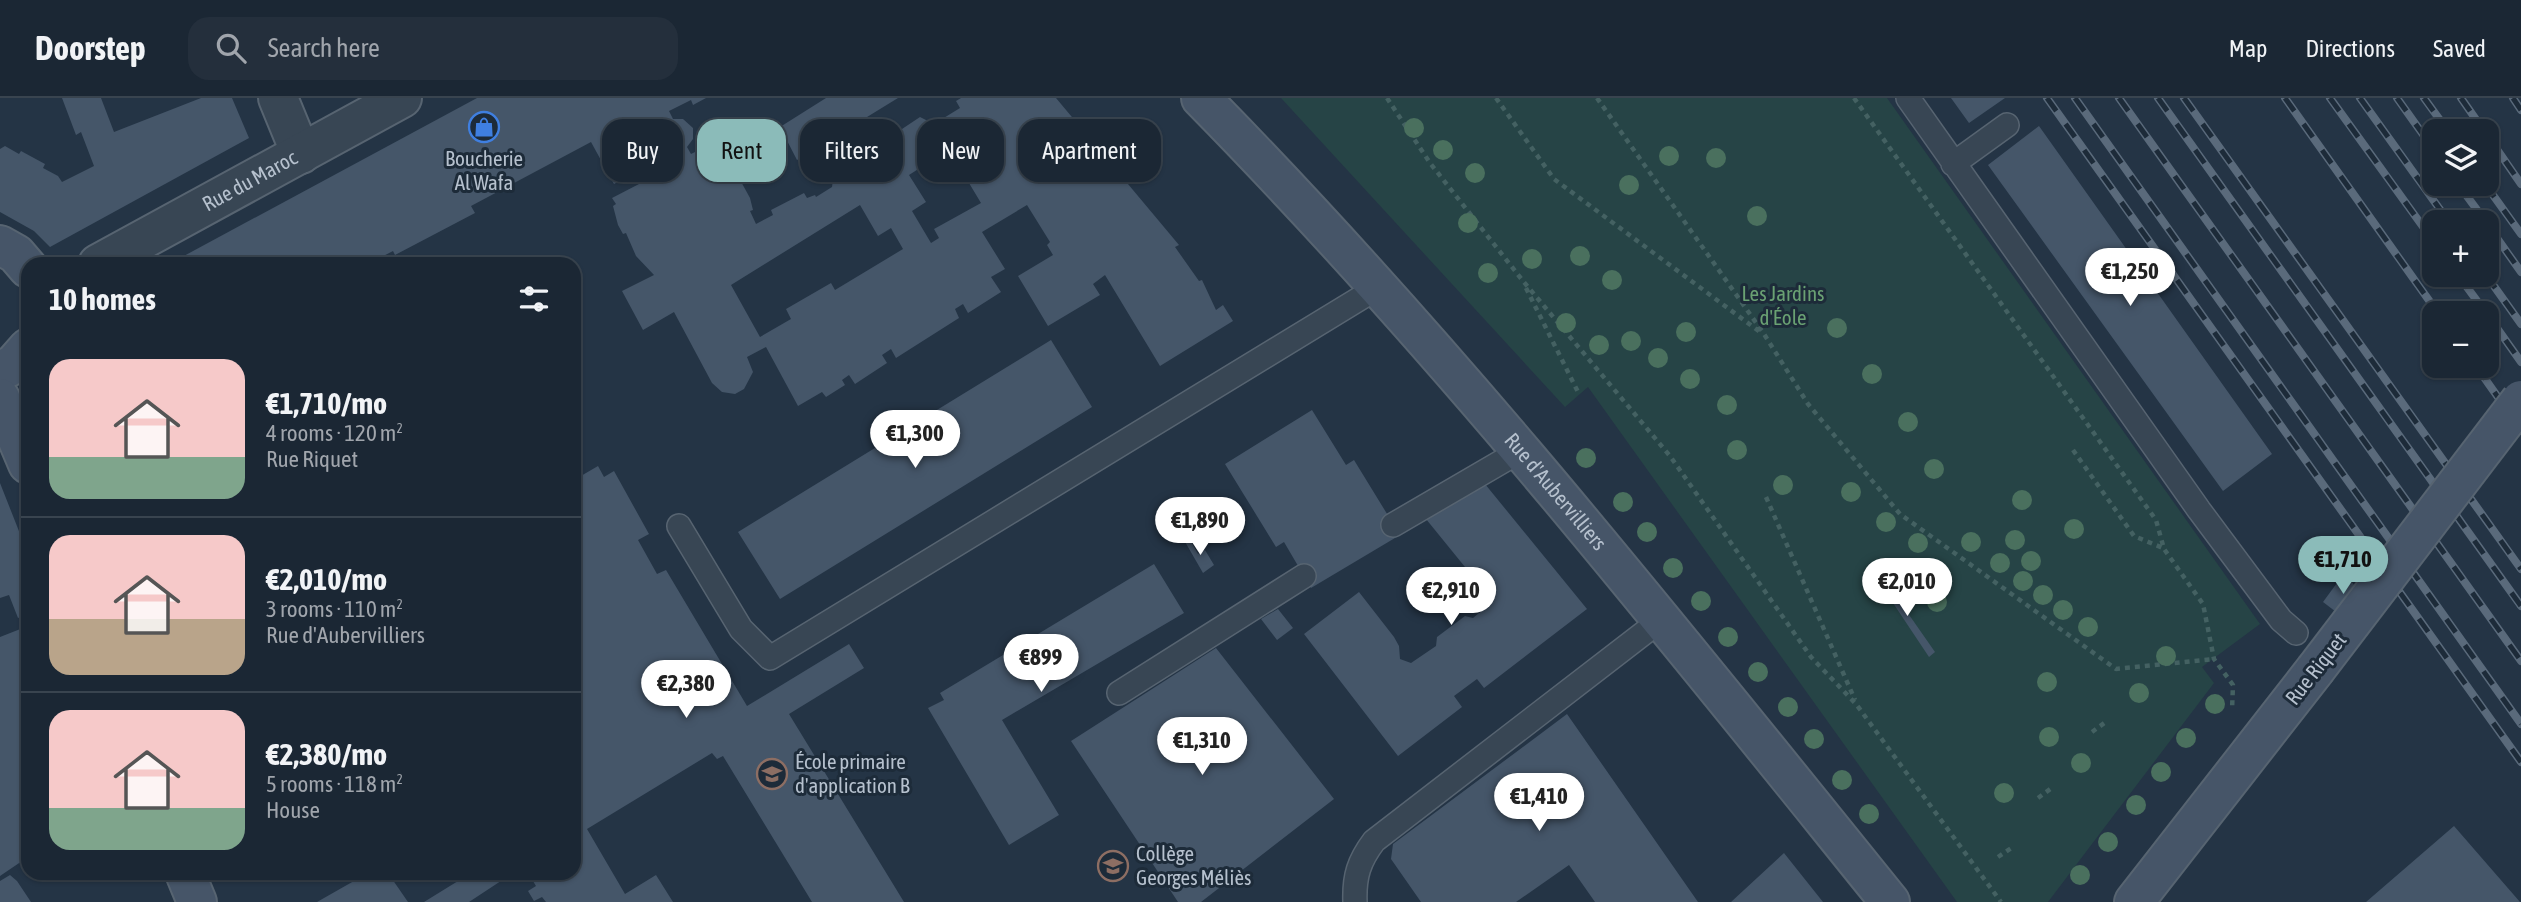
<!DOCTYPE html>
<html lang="en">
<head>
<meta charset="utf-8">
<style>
	:root { --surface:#1b2734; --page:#242f3c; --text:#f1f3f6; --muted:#a0a5ac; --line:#39444f; --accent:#8bbbb9 }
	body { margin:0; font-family:"Asap Condensed",sans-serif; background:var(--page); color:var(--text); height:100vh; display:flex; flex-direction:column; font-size:26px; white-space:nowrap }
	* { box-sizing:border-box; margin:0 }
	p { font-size:23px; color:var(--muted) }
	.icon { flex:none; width:38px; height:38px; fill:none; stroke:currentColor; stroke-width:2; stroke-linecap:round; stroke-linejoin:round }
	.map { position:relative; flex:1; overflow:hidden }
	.drawer { position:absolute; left:21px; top:159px; width:560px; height:623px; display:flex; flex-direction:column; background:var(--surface); border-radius:21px; box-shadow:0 2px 5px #0004,0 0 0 2px var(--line) }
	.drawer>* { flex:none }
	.guide { position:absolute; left:602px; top:21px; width:665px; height:63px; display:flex; gap:14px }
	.buttons { position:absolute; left:2422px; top:21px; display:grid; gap:14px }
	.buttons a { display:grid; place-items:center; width:77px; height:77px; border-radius:14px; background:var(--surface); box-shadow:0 2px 5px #0004,0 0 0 2px var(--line); font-size:35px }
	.price { position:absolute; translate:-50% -60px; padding:0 16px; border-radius:24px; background:#fff; color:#222; font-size:23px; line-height:46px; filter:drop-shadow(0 2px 4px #0008) }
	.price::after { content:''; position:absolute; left:50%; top:42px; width:21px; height:16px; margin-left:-10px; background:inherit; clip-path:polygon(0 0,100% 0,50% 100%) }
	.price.on { background:var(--accent); color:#111 }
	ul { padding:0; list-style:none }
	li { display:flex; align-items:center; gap:21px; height:175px; padding:0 28px }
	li+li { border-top:2px solid var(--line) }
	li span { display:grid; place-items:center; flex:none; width:196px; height:140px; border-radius:21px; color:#555 }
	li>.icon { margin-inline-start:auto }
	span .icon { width:84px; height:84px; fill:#fffc; stroke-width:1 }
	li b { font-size:30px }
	h2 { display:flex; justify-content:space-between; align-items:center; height:84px; padding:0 28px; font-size:30px }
	.tag { padding:0 24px; border-radius:21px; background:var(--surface); box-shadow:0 2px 5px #0004,0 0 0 2px var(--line); font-size:24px; line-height:63px }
	.tag.on { background:var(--accent); color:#111 }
	header { display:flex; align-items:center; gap:42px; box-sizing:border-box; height:98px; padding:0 35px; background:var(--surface); border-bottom:2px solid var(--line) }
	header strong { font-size:33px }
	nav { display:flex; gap:38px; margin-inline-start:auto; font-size:24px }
	.search { width:490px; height:63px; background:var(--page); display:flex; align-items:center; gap:18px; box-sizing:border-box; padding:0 24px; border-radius:21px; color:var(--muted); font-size:26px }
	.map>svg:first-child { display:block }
	.green { fill:#264446 }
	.building { fill:#455669; fill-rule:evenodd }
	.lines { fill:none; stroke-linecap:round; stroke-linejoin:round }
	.lane-casing { stroke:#576471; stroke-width:26 }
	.street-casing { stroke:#576471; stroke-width:42 }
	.secondary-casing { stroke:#576471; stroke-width:42 }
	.path { stroke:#446162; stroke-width:4.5; stroke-dasharray:5 5; stroke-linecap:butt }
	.lane { stroke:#384654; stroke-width:23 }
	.street { stroke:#384654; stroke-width:38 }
	.secondary { stroke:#465568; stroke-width:38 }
	.rail-casing { stroke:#5a6a7b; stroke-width:8 }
	.rail { stroke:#1d2b39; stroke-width:5; stroke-dasharray:16; stroke-linecap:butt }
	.secondary-bridge-casing { stroke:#576471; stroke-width:42; stroke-linecap:butt }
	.secondary-bridge { stroke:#465568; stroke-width:38 }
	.tree { fill:#4a705e }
	.labels { text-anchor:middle; stroke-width:6; stroke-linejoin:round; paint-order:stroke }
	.poi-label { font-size:21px; fill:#b6c1ce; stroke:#1d2b39; text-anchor:start }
	.street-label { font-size:21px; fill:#b6c1ce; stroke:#1d2b39 }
	.park-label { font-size:21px; fill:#6aa173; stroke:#1d2b39 }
</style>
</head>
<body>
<header>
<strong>Doorstep</strong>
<div class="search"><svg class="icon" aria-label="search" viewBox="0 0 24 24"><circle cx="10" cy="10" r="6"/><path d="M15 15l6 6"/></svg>Search here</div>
<nav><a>Map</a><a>Directions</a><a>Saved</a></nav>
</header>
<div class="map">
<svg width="2521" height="804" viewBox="0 0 2521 804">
	<rect width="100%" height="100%" fill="#243445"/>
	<path class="green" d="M1281 0H1887L2260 526 2202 569 2214 585 2048 804H1957L1588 289 1565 309Z"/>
	<path class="building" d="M62 0H101L114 34 201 0H232L249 40 50 149 34 133 0 114V51L5 48 19 56 21 53 45 66 43 70 58 78 62 84 94 68 81 34 76 37Z
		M477 0H706L693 7 691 2 669 13 673 21H683L693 30V41L687 49 691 56 713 45 727 58 750 100 753 112 750 113 756 126 773 117 771 112 804 95 807 100 815 97 816 99 832 89 834 74 855 60 869 67 898 48 899 33 920 19 934 26 960 10 956 3 961 0H1056L1179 147 1175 149 1199 183 1202 182 1216 212 1223 207 1233 223 1160 268 1105 177 1093 186 1100 197 1048 228 1018 178 1053 157 1047 147 1050 144 1027 107 982 134 1005 171 991 179 1001 194 968 215 963 206 955 211 959 220 896 260 891 251 882 257 887 265 855 286 849 277 842 282 845 287 826 299 822 294 798 308 766 249 747 259 753 274 744 291 735 296 722 294 712 285 674 214 643 232 622 193 654 177 636 158 626 135 623 136 618 127 613 108 616 106 612 100 639 86 633 76 614 86 591 44 471 108 475 115 395 157 393 153 368 166H169ZM959 45 976 74 966 80 981 105 934 131 939 140 931 145 912 113 926 104 909 77ZM860 107 878 138 891 130 903 151 835 192 831 185 786 211 791 221 760 239 731 187Z
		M826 0H898L797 62 780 29Z
		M1951 0H2005L1969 25Z
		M2039 28 2272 356 2223 393 1988 67Z
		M1051 242 1092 309 780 501 738 434Z
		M1312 312 1346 367 1354 362 1400 437 1311 490 1284 444 1276 449 1225 366Z
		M598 368 604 379 614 373 649 436 638 442 657 476 666 472 747 608 849 546 864 570 789 616 904 804H812L723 658 717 661 712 655 587 731 625 796 656 777 673 804H546L542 799 534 803 528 793 536 788 528 775H574V382Z
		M0 385 28 456V516L18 520 9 497 0 500Z
		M1485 386 1587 511 1484 590 1477 581 1454 598 1462 609 1398 658 1304 536 1359 494 1394 539 1399 548 1400 561 1411 565 1436 548 1437 539 1465 518 1473 520 1491 505 1495 499 1493 489 1486 484 1478 485 1426 421Z
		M1189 440 1198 456 1205 452 1214 467 1203 475 1184 442Z
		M1154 466 1184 515 1002 622 1059 717 1009 747 928 610 944 602 940 595Z
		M2345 474 2361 497 2344 520 2323 504Z
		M1882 478 1935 554 1929 559 1877 481Z
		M1278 511 1293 530 1277 542 1261 521Z
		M28 528V759L0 778V539Z
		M1216 550 1334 701 1201 804H1178L1071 643Z
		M1567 616 1698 804H1595L1569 767 1516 804H1421L1391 761 1393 746Z
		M2454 728 2520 804H2366Z
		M1784 755 1823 804H1731Z
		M368 775H388L408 804H317Z
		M471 775H513L469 804H424Z
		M10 777 17 783 31 804H0V783Z"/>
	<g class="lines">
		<g class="lane-casing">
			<path id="lane" d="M1908 0 2199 412 2281 522 2296 535
				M1953 66 2007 27
				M1393 427 1520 353
				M679 428 741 531 770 560 1377 190
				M1119 595 1304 478
				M1355 804C1354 778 1359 763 1374 743L1662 521"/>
		</g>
		<g class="street-casing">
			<g id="street">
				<path d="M278 0 301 56"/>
				<path id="s1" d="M98 166 402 0"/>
			</g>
		</g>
		<g class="secondary-casing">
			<g id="secondary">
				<path id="s2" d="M1201 0C1449 252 1668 529 1890 804"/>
				<path d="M0 147 16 156 28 170"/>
				<path d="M0 274 14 266 28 250"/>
				<path d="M0 300 28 366"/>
				<path d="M185 775 197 804"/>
				<path d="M2134 804 2315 572"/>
			</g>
		</g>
		<path class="path" d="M1387 0 1430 65 1523 183 1670 358 1811 559 1856 606 2001 804
			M1496 0 1554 81 1760 234
			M1597 0 1764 236 1808 306 1900 416 2116 571 2214 561
			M1854 0 2156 422 2164 451 2203 506 2214 561 2233 587 2232 612
			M1526 190 1579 296
			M2073 352 2134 438 2163 450
			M1766 399 1855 602
			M2092 634 2107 623
			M2038 700 2053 689
			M1998 759 2013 749"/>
		<use href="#lane" class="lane"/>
		<use href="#street" class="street"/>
		<use href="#secondary" class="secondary"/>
		<g class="rail-casing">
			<path id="rail" d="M2047 0 2521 664
				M2075 0 2521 626
				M2119 0 2521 563
				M2158 0 2521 508
				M2184 0 2521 471
				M2285 0 2438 215
				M2330 0 2434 144
				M2360 0 2449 124
				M2397 0 2434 52
				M2424 0 2448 33
				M2461 0 2484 33
				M2513 0 2521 12
				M2487 37 2521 86
				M2458 86 2486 124
				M2485 86 2521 136
				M2487 126 2521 174
				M2458 177 2486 215
				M2486 177 2521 226
				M2487 216 2521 264
				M2476 268 2521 332"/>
		</g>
		<use href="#rail" class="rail"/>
		<g class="secondary-bridge-casing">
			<path id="secondary-bridge" d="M2315 572 2521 302"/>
		</g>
		<use href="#secondary-bridge" class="secondary-bridge"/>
	</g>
	<g class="tree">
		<circle cx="1414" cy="30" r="10"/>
		<circle cx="1443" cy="52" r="10"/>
		<circle cx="1669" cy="58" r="10"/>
		<circle cx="1716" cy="60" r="10"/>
		<circle cx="1475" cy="75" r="10"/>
		<circle cx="1629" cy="87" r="10"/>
		<circle cx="1757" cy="118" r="10"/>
		<circle cx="1468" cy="125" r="10"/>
		<circle cx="1580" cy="158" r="10"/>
		<circle cx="1532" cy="161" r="10"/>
		<circle cx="1488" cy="175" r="10"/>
		<circle cx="1612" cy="182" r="10"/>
		<circle cx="1566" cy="225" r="10"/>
		<circle cx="1837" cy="230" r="10"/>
		<circle cx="1686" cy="234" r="10"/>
		<circle cx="1631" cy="243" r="10"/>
		<circle cx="1599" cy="247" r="10"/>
		<circle cx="1658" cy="260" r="10"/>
		<circle cx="1872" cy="276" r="10"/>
		<circle cx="1690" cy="281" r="10"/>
		<circle cx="1727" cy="307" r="10"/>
		<circle cx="1908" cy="324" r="10"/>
		<circle cx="1737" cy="352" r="10"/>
		<circle cx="1586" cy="360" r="10"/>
		<circle cx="1934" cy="371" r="10"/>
		<circle cx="1783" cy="387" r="10"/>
		<circle cx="1851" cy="394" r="10"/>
		<circle cx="2022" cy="402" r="10"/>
		<circle cx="1623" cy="404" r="10"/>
		<circle cx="1886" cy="424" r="10"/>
		<circle cx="2074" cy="431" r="10"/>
		<circle cx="1647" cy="434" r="10"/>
		<circle cx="2015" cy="442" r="10"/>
		<circle cx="1971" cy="444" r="10"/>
		<circle cx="1918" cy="445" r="10"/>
		<circle cx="2031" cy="463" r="10"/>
		<circle cx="2000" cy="465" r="10"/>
		<circle cx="1673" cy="470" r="10"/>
		<circle cx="2023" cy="483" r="10"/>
		<circle cx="2043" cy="497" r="10"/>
		<circle cx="1701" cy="503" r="10"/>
		<circle cx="1937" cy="504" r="10"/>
		<circle cx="2063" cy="512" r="10"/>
		<circle cx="2088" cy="529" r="10"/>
		<circle cx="1728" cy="539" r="10"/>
		<circle cx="2166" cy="558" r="10"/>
		<circle cx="1758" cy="574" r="10"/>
		<circle cx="2047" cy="584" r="10"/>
		<circle cx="2139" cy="595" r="10"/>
		<circle cx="2215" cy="606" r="10"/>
		<circle cx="1788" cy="609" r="10"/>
		<circle cx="2049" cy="639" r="10"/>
		<circle cx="2186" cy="640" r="10"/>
		<circle cx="1814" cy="641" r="10"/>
		<circle cx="2081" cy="665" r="10"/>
		<circle cx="2161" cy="674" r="10"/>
		<circle cx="1842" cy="682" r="10"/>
		<circle cx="2004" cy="695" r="10"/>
		<circle cx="2136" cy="707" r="10"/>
		<circle cx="1869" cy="716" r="10"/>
		<circle cx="2108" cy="744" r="10"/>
		<circle cx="2080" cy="777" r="10"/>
	</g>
	<defs>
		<g id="shop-ring" transform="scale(1.575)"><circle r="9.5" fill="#1d2b39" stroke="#3f7fe0" stroke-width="1.5"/><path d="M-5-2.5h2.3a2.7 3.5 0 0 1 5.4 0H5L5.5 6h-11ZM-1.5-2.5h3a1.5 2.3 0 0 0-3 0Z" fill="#3f7fe0"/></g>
		<g id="school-ring" transform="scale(1.575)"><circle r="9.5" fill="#1d2b39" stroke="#8d6e63" stroke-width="1.5"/><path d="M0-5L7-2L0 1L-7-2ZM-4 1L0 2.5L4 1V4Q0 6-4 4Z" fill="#8d6e63"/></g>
	</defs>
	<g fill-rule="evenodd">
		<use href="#shop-ring" x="484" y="29"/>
		<use href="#school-ring" x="772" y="676"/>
		<use href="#school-ring" x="1113" y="768"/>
	</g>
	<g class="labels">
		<g class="poi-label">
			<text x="484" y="68" text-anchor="middle">Boucherie<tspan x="484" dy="24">Al Wafa</tspan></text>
			<text x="795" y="671">École primaire<tspan x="795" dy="24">d'application B</tspan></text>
			<text x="1136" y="763">Collège<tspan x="1136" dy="24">Georges Méliès</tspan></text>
		</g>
		<g class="street-label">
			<text dy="7" stroke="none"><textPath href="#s1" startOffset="173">Rue du Maroc</textPath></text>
			<text dy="7" stroke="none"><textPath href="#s2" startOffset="530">Rue d'Aubervilliers</textPath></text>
			<text transform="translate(2316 571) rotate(-52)" y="7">Rue Riquet</text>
		</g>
		<g class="park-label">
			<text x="1783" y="203">Les Jardins<tspan x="1783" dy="24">d'Éole</tspan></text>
		</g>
	</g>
</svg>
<div class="buttons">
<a><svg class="icon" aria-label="layers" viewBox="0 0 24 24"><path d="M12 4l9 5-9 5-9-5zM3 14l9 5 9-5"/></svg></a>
<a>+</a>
<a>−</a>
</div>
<b class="price" style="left:2130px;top:210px">€1,250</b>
<b class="price" style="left:915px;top:372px">€1,300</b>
<b class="price" style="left:1200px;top:459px">€1,890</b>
<b class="price on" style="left:2343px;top:498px">€1,710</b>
<b class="price" style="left:1907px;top:520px">€2,010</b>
<b class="price" style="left:1451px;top:529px">€2,910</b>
<b class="price" style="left:1041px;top:596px">€899</b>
<b class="price" style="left:686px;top:622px">€2,380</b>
<b class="price" style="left:1202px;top:679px">€1,310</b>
<b class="price" style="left:1539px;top:735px">€1,410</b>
<div class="guide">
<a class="tag">Buy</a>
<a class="tag on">Rent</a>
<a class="tag">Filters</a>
<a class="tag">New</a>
<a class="tag">Apartment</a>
</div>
<section class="drawer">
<h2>10 homes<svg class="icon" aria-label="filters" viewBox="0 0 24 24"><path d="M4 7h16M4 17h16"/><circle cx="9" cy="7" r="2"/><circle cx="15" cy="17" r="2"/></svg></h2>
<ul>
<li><span style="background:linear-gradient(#f6c9c9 70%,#7fa58c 0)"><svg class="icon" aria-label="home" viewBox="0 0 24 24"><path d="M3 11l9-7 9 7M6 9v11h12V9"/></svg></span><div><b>€1,710/mo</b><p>4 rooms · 120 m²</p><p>Rue Riquet</p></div></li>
<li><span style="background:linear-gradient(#f6c9c9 60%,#b9a48a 0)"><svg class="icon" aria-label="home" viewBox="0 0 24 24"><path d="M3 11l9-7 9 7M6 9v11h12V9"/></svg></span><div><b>€2,010/mo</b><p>3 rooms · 110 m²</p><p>Rue d'Aubervilliers</p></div></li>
<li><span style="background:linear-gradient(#f6c9c9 70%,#7fa58c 0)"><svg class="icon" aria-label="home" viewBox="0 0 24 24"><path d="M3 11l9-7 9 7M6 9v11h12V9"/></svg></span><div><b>€2,380/mo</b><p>5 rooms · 118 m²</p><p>House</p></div></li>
</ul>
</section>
</div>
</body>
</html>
